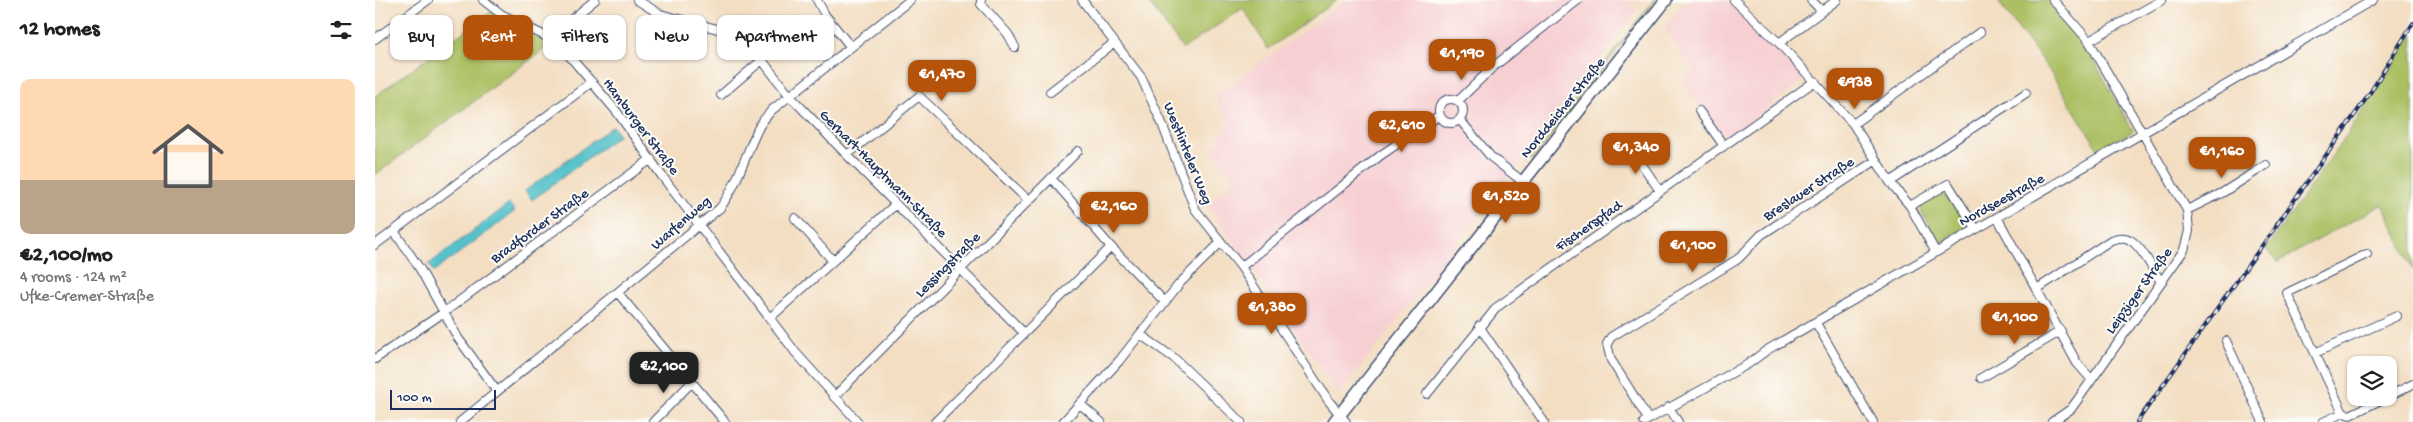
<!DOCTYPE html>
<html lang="en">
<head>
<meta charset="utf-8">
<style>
	:root { --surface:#fff; --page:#f6f6f6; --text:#202124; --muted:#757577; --accent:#b45309 }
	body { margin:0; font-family:"Gochi Hand",sans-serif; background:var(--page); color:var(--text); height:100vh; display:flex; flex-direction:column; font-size:19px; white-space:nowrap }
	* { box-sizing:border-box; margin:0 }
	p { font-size:16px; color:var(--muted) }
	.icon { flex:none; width:28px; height:28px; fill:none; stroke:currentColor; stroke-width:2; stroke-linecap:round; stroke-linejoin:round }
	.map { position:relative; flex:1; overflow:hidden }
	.details { display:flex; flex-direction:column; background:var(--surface); width:375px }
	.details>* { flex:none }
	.top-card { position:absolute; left:15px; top:15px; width:475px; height:45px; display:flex; gap:10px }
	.fabs { position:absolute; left:1972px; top:356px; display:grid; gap:10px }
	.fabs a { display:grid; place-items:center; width:50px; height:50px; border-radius:10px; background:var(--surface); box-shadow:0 1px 4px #0004; font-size:25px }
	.scale { position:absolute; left:15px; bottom:12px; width:106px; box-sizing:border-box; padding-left:5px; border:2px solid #1b2f5e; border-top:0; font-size:14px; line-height:18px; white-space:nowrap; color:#1b2f5e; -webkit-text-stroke:4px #fdfcf7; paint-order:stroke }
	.price { position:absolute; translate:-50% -42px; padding:0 11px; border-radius:10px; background:var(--accent); color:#fff; font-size:16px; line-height:32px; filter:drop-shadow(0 1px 2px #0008) }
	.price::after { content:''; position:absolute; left:50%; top:30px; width:15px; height:11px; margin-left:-8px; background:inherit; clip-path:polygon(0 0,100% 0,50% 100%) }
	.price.current { background:#222; color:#fff }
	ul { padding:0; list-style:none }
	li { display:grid; align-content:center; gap:10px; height:265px; padding:0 20px }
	li span { display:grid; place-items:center; height:155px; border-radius:10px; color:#555 }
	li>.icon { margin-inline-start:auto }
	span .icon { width:90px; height:90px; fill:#fffc; stroke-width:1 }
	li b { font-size:21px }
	h2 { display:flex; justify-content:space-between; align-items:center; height:60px; padding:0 20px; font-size:21px }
	.tag { padding:0 18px; border-radius:10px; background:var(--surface); box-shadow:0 1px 4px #0004; font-size:18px; line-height:45px }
	.tag.current { background:var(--accent); color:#fff }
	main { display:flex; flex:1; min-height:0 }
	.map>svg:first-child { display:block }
	.built { fill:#f7cfd2 }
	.green { fill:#acc064; stroke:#647861 }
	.water { fill:#54c2ca; stroke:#387894 }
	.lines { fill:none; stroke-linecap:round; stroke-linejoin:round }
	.minor-casing { stroke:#3b496d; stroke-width:10 }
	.secondary-casing { stroke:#3b496d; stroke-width:14 }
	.minor { stroke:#fff; stroke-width:8 }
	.secondary { stroke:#fff; stroke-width:11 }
	.rail-casing { stroke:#1b2f5e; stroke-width:4 }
	.rail { stroke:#fdfcf7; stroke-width:2; stroke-dasharray:5.5; stroke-linecap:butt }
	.labels { text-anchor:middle; stroke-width:4; stroke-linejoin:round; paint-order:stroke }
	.street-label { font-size:15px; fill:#1b2f5e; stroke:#fdfcf7 }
</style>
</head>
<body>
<main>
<section class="details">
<h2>12 homes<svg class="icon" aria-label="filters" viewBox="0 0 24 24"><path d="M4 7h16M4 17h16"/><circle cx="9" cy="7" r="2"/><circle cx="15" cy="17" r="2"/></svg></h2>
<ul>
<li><span style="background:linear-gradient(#ffd9b3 65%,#b9a48a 0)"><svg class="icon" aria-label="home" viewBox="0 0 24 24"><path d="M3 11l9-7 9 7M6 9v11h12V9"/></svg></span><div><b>€2,100/mo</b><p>4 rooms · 124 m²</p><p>Ufke-Cremer-Straße</p></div></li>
</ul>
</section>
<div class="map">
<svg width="2038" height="422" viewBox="0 0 2038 422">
	<rect width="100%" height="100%" fill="#fdfcf7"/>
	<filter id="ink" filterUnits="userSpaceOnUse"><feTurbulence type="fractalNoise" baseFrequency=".02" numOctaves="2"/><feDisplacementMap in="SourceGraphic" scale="10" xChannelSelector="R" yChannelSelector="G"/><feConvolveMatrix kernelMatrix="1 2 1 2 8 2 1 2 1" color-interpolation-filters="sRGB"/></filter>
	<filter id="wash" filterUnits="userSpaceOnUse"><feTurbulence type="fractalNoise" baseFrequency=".0096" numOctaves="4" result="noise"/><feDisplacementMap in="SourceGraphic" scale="20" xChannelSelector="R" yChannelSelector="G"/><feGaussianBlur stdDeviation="1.12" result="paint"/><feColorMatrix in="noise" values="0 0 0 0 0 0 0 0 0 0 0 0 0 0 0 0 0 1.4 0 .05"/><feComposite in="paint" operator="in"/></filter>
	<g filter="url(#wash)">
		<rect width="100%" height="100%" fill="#f3dec2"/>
		<path class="built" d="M971 0H1251L1262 12 964 395 833 205 860 179 837 149 854 124 840 96Z
			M1312 0H1352L1431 78 1352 139 1306 81 1320 72 1289 29Z"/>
		<path class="green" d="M772 0H962L893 49 868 8 808 49Z
			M1279 0H1281L1211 90 1210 94 1158 160 1155 159Z
			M1622 0H1673L1710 44 1758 131 1725 152 1674 70Z
			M120 9 165 33 175 45 0 175V96Z
			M2038 33V270L2008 204 1903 262 1891 249 1973 133Z
			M1573 187 1595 224 1564 244 1543 205Z"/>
		<path class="water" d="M238 126 244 135 157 200 150 191Z
			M134 204 140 211 59 272 54 264Z"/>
	</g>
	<g filter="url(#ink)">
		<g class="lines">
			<g class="minor-casing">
				<path id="minor" d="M108 0 126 14 174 38 191 52 242 112 287 176 421 353 483 422
					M262 0 285 14 350 31 387 60 414 95 472 155 649 333
					M442 0 450 15 475 46
					M606 0V4L633 34 640 47
					M707 0 766 77 786 121 820 209 866 267 953 400 971 422
					M1359 0 1404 43 1478 124 1515 182 1535 206 1560 251
					M1436 0 1447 11
					M174 38 220 0
					M0 39 53 0
					M1714 41 1787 0
					M1404 43 1462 0
					M675 92 739 43
					M346 95 387 60
					M1064 111a12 12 0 1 1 24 0a12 12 0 1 1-24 0Z
					M1083 101 1118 67 1203 0
					M1324 111 1349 146
					M1085 120 1116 157 1147 181
					M1478 124 1605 32
					M1255 147 1285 191
					M472 155 544 96 654 201
					M676 178 736 247 790 302
					M1515 182 1651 93
					M1535 206 1573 184 1601 229
					M1812 210 1847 193 1891 165
					M1622 217 1702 363 1716 379
					M420 218 458 261
					M19 231 45 269 83 338 121 390
					M0 245 217 82
					M866 267 1006 155 1065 115
					M1662 289 1736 240C1742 238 1749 236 1755 240 1766 245 1779 272 1786 282
					M243 293 350 422
					M396 317 521 204
					M1441 323 1498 422
					M1104 326 1169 422
					M766 335 799 358 866 422
					M1851 341 1888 422
					M1940 353 2022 316
					M0 359 68 313 276 159
					M1606 378 1686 331
					M1052 394 1122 307 1440 81
					M2014 396 2038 384
					M459 397 703 151
					M705 404 726 422
					M1294 407 1303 422
					M1968 413 1912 293 1992 254
					M1273 419 1236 360 1232 344 1236 337 1363 259 1386 235 1500 161
					M85 422 345 208C363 184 370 155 383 129 386 122 392 116 397 110L535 0
					M278 422 316 383
					M560 422 736 247
					M688 422 744 361 804 284 845 243
					M1269 422 1373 364 1392 350 1998 0
					M1677 422 1696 409 1809 250 1814 231 1812 210 1714 41 1678 0
					M1948 422 1968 413 1975 415 2010 398"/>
			</g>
			<g class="secondary-casing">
				<path id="secondary" d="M959 422 1291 0"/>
			</g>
			<use href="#minor" class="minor"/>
			<use href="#secondary" class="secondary"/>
			<g class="rail-casing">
				<path id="rail" d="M1762 422 1993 96 2038 23"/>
			</g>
			<use href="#rail" class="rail"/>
		</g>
	</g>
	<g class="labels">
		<g class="street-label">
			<text transform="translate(1187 107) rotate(-51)" y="5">Norddeicher Straße</text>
			<text transform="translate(267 126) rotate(53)" y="5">Hamburger Straße</text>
			<text transform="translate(814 153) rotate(68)" y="5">Westlinteler Weg</text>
			<text transform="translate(509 173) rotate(45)" y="5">Gerhart-Hauptmann-Straße</text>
			<text transform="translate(1433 188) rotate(-33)" y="5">Breslauer Straße</text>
			<text transform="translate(1626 199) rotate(-29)" y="5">Nordseestraße</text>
			<text transform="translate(305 222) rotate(-41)" y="5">Warfenweg</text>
			<text transform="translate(164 225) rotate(-36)" y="5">Bradforder Straße</text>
			<text transform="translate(1213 225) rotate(-35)" y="5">Fischerspfad</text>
			<text transform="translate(572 264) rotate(-45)" y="5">Lessingstraße</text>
			<text transform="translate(1763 290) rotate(-54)" y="5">Leipziger Straße</text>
		</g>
	</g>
</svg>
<div class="fabs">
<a><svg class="icon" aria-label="layers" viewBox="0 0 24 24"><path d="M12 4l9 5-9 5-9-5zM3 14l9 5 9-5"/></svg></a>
</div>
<div class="scale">100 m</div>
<b class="price" style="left:1087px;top:81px">€1,190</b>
<b class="price" style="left:567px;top:102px">€1,470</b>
<b class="price" style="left:1480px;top:110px">€938</b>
<b class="price" style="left:1027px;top:153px">€2,610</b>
<b class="price" style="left:1261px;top:175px">€1,340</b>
<b class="price" style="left:1847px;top:179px">€1,160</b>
<b class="price" style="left:1131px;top:224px">€1,520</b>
<b class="price" style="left:739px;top:234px">€2,160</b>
<b class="price" style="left:1318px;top:273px">€1,100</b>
<b class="price" style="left:897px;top:335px">€1,380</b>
<b class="price" style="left:1640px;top:345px">€1,100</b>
<b class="price current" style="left:289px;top:394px">€2,100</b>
<div class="top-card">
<a class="tag">Buy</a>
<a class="tag current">Rent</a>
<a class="tag">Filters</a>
<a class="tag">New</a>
<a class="tag">Apartment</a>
</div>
</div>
</main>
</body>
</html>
